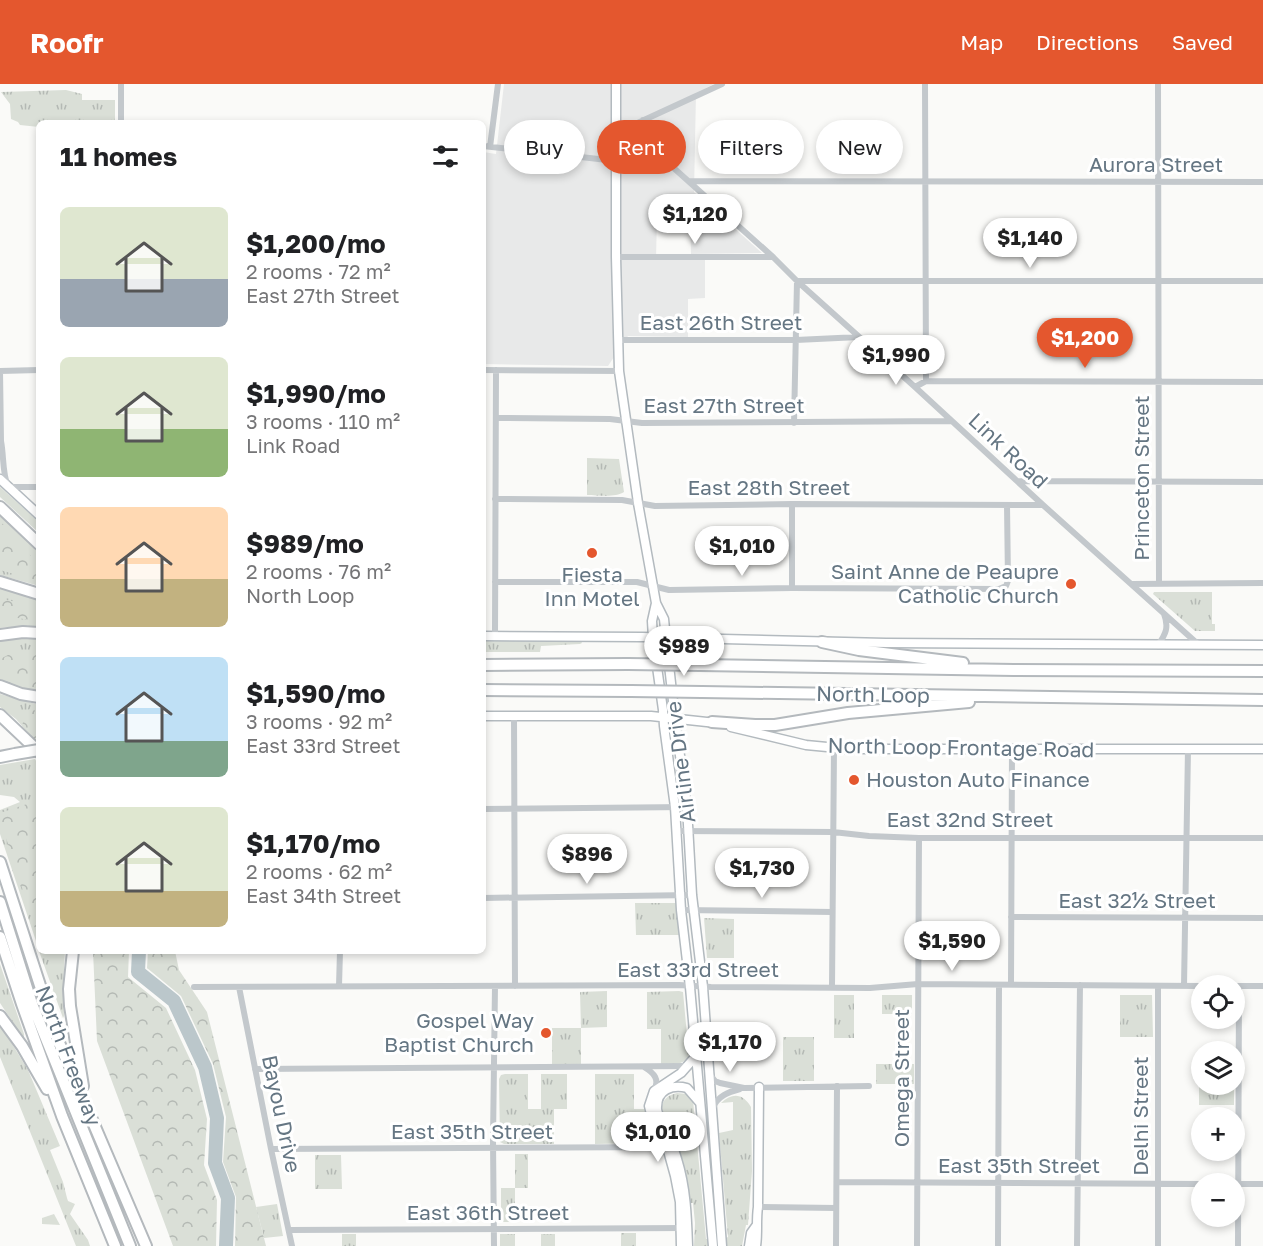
<!DOCTYPE html>
<html lang="en">
<head>
<meta charset="utf-8">
<style>
	:root { --surface:#fff; --page:#f6f6f6; --text:#202124; --muted:#757577; --accent:#e4572e }
	body { margin:0; font-family:"Golos Text",sans-serif; background:var(--page); color:var(--text); height:100vh; display:flex; flex-direction:column; font-size:22px; white-space:nowrap }
	* { box-sizing:border-box; margin:0 }
	p { font-size:20px; color:var(--muted) }
	.icon { flex:none; width:33px; height:33px; fill:none; stroke:currentColor; stroke-width:2; stroke-linecap:round; stroke-linejoin:round }
	.map { position:relative; flex:1; overflow:hidden }
	.sheet { position:absolute; left:36px; top:36px; width:450px; height:834px; display:flex; flex-direction:column; background:var(--surface); border-radius:9px; box-shadow:0 3px 9px #0003 }
	.sheet>* { flex:none }
	.guide { position:absolute; left:504px; top:36px; width:570px; height:54px; display:flex; gap:12px }
	.fabs { position:absolute; left:1191px; top:891px; display:grid; gap:12px }
	.fabs a { display:grid; place-items:center; width:54px; height:54px; border-radius:50%; background:var(--surface); box-shadow:0 3px 9px #0003; font-size:30px }
	.price { position:absolute; translate:-50% -51px; padding:0 14px; border-radius:21px; background:#fff; color:#222; font-size:20px; line-height:39px; filter:drop-shadow(0 2px 3px #0008) }
	.price::after { content:''; position:absolute; left:50%; top:36px; width:18px; height:14px; margin-left:-9px; background:inherit; clip-path:polygon(0 0,100% 0,50% 100%) }
	.price.on { background:var(--accent); color:#fff }
	ul { padding:0; list-style:none }
	li { display:flex; align-items:center; gap:18px; height:150px; padding:0 24px }
	li span { display:grid; place-items:center; flex:none; width:168px; height:120px; border-radius:9px; color:#555 }
	li>.icon { margin-inline-start:auto }
	span .icon { width:72px; height:72px; fill:#fffc; stroke-width:1 }
	li b { font-size:26px }
	h2 { display:flex; justify-content:space-between; align-items:center; height:72px; padding:0 24px; font-size:26px }
	.chip { padding:0 21px; border-radius:27px; background:var(--surface); box-shadow:0 3px 9px #0003; font-size:21px; line-height:54px }
	.chip.on { background:var(--accent); color:#fff }
	header { display:flex; align-items:center; gap:36px; box-sizing:border-box; height:84px; padding:0 30px; background:var(--accent); color:#fff }
	header strong { font-size:28px }
	nav { display:flex; gap:33px; margin-inline-start:auto; font-size:21px }
	.map>svg:first-child { display:block }
	.built { fill:#e8e9e9 }
	.grass { fill:url(#grass-tufts) }
	.forest { fill:url(#forest-crowns) }
	.garden { fill:#dadfd7 }
	.lines { fill:none; stroke-linecap:round; stroke-linejoin:round }
	.river { stroke:#bbc7cb; stroke-width:14 }
	.secondary-casing { stroke:#b3babf; stroke-width:11 }
	.highway-casing { stroke:#b4b9bd; stroke-width:14 }
	.street { stroke:#c3c8cc; stroke-width:6 }
	.secondary { stroke:#fff; stroke-width:8 }
	.highway { stroke:#fff; stroke-width:10 }
	.highway-bridge-casing { stroke:#b4b9bd; stroke-width:14; stroke-linecap:butt }
	.highway-bridge { stroke:#fff; stroke-width:10 }
	.poi-dot { fill:#e4572e; stroke:#fff; stroke-width:2 }
	.labels { text-anchor:middle; stroke-width:6; stroke-linejoin:round; paint-order:stroke }
	.street-label { font-size:21px; fill:#657683; stroke:#fff }
	.poi-label { font-size:21px; fill:#657683; stroke:#fff; text-anchor:end }
</style>
</head>
<body>
<header>
<strong>Roofr</strong>
<nav><a>Map</a><a>Directions</a><a>Saved</a></nav>
</header>
<div class="map">
<svg width="1263" height="1162" viewBox="0 0 1263 1162">
	<defs>
		<pattern id="grass-tufts" width="24" height="20" patternUnits="userSpaceOnUse" patternTransform="scale(1.5)"><rect width="24" height="20" fill="#dadfd7"/><path d="M3 7l-1-3M5 7V3M7 7l1-3M15 17l-1-3M17 17v-4M19 17l1-3" fill="none" stroke="#b4b9b4"/></pattern>
		<pattern id="forest-crowns" width="20" height="18" patternUnits="userSpaceOnUse" patternTransform="scale(1.5)"><rect width="20" height="18" fill="#dadfd7"/><path d="M2 6a3 3 0 1 1 6 0M12 15a3 3 0 1 1 6 0" fill="none" stroke="#b4b9b4"/></pattern>
	</defs>
	<rect width="100%" height="100%" fill="#fafaf8"/>
	<path class="built" d="M504 0H714L696 9 694 108 762 169 691 170 690 132H657L656 176H705V214L688 215V253L628 252 608 282 483 280V68L496 70Z"/>
	<path class="grass" d="M66 6 82 10V16H115V39H39V43L20 41 18 38 11 35 10 20 1 8Z
		M587 374 619 375 624 408C615 414 598 411 587 411Z
		M0 403 39 438V449L0 413Z
		M0 432 39 468V502L0 491Z
		M0 504 39 515V543L23 542 0 544Z
		M1154 508H1212V540H1215V547H1195L1153 510Z
		M21 554H39V609L0 598V556Z
		M483 557H581L582 559 580 560 541 562 540 568H483Z
		M0 610 39 621V661L16 635 0 623Z
		M35 675 39 682V866L0 750V726L20 718 14 713 0 711V681Z
		M635 819H676L679 851H636Z
		M704 834 734 835V874H707Z
		M39 867H65L63 904 64 932 63 934Z
		M0 880 24 950V955L0 919Z
		M607 907V943L581 944V980H552V944H581L580 908Z
		M679 907 683 908 689 973C681 982 672 980 661 980V945H647V908Z
		M834 911H854V954H834Z
		M882 911H912V930H882Z
		M1120 911H1152L1153 953H1120Z
		M0 940 28 986 60 1062 50 1066 63 1098 67 1114 68 1117 75 1120 70 1130 88 1156 90 1162H76L0 973Z
		M783 953H814V997H783Z
		M876 980H914V1000H876Z
		M1199 981H1201L1202 1000 1234 1001V1021H1199Z
		M505 990H528V1025H541V990H567V1025H554V1060H504L500 1058 499 995 501 991Z
		M595 990H634V1025H646L647 1032 657 1050 653 1059 595 1060Z
		M677 1009 687 1010 693 1016 706 1155 726 1154 728 1153 719 1049 733 1046V1018L721 1019C733 1008 743 1010 751 1023L752 1087 748 1141H746L742 1162H694L695 1139 693 1119H690L685 1091 661 1026C662 1016 668 1011 677 1009Z
		M515 1070H528V1104H515V1138H501V1104H515Z
		M315 1071H341L342 1105H315Z
		M277 1120 283 1152 264 1154 256 1123Z
		M621 1149H636V1162H621Z
		M342 1150H356V1162H342Z
		M500 1150H515V1162H500Z
		M541 1150H555V1162H541Z"/>
	<path class="forest" d="M0 437C15 454 39 472 39 497L0 486Z
		M0 514 39 524V538L8 532 0 533Z
		M26 566 39 567V609L0 598V575L12 569Z
		M30 625H34L36 630 39 629V661L22 642 26 627Z
		M39 716V857L0 735V729Z
		M93 867H129L128 893 166 924 195 986 207 1035 204 1081 217 1116 216 1162H173L97 957Z
		M148 867H175L179 886 207 928 266 1162H235L236 1113 223 1078 226 1033 213 980 181 912 147 884Z"/>
	<path class="garden" d="M54 1130 60 1141 42 1140V1134Z"/>
	<g class="lines">
		<path class="river" d="M139 867 138 888 174 917 205 983 217 1034 215 1079 228 1114 226 1162"/>
		<g class="secondary-casing">
			<path id="secondary" d="M616 0V173L619 287 638 419 656 519 664 535 665 545 675 635 687 723 692 811 703 903 722 1162
				M0 395 39 431
				M656 519 652 537 653 554 663 626 664 642 675 723 681 826 690 903 713 1162
				M483 552 642 553 886 559 1263 561
				M483 632H651L716 639
				M731 643 806 661 848 665H1263
				M681 1162 680 1118 675 1092 667 1063 651 1030 649 1022 654 1007 681 989 696 972
				M688 1162C687 1132 686 1104 677 1075 674 1065 670 1054 666 1044 663 1038 656 1030 657 1023 657 1006 672 1000 687 1004L700 1019
				M749 1162 751 1149 756 1142
				M756 1162C758 1149 756 1136 758 1123L759 1003"/>
		</g>
		<g class="highway-casing">
			<path id="highway" d="M0 423 39 460
				M0 498 39 510
				M0 551 23 548 39 549
				M822 558 859 566 963 579
				M483 581 628 580
				M700 581 1014 586 1263 587
				M0 602 21 610 39 613
				M483 606 631 607
				M702 608 1263 616
				M0 631 39 668
				M712 638 755 641H775L848 629 969 618
				M0 673 15 670
				M0 778 57 954 146 1162
				M0 818 32 920 130 1162
				M0 853 22 920 62 1032 115 1162
				M73 867 69 905 70 922 83 1002
				M0 932 22 962 47 1005"/>
		</g>
		<path class="street" d="M925 0 926 297
			M1158 0 1159 499
			M643 36V52L644 56
			M121 39V0
			M628 43 773 173 797 197 915 303 1043 421 1199 561
			M616 46 631 42 722 0
			M483 62 616 77
			M490 63 498 0
			M689 97 1263 98
			M616 173H773
			M618 256H796L859 253
			M483 286 619 287
			M0 287 1 357C4 372 2 388 8 403H39
			M0 287 39 286
			M915 303 926 297 1263 298
			M496 334 610 335 642 339 951 337
			M794 339 797 197H1263
			M1018 397 1263 398
			M495 415 622 416 655 422 792 420 1042 421
			M495 498H637L669 506 792 504 999 505 1006 502 1008 497 1007 421
			M1132 500 1263 499
			M792 504V420
			M495 552 496 286
			M1158 561C1166 550 1169 543 1164 530
			M514 632 515 902
			M483 725 687 723
			M677 747 833 748 869 752 919 754H1263
			M483 814 692 811
			M681 826 832 828
			M1011 833 1263 834
			M1011 900 1012 665
			M339 902 340 867
			M1158 902V1162
			M1184 902 1188 665
			M1234 902H1263
			M194 903 679 901 711 903 870 904 918 900 1202 902
			M239 903 271 1065 292 1162
			M832 903 834 664
			M644 983C654 989 660 995 654 1007
			M255 985 686 982
			M709 990 715 997 720 999 744 1004 869 1002
			M713 1024C717 1012 729 1008 740 1005
			M271 1065 669 1063
			M837 1098 1202 1100
			M1237 1100H1263
			M758 1123 836 1124
			M289 1146 684 1144
			M494 1162 493 1056 495 902
			M836 1162 837 1002
			M917 1162 919 754
			M998 1162 999 901
			M1077 1162 1080 901
			M1238 1162 1239 902"/>
		<use href="#secondary" class="secondary"/>
		<use href="#highway" class="highway"/>
		<g class="highway-bridge-casing">
			<path id="highway-bridge" d="M628 580 700 581
				M631 607 702 608
				M15 670 39 666"/>
		</g>
		<use href="#highway-bridge" class="highway-bridge"/>
	</g>
	<g class="poi-dot">
		<circle cx="592" cy="469" r="6"/>
		<circle cx="1071" cy="500" r="6"/>
		<circle cx="854" cy="696" r="6"/>
		<circle cx="546" cy="949" r="6"/>
	</g>
	<g class="labels">
		<g class="street-label">
			<text x="1156" y="88">Aurora Street</text>
			<text x="721" y="246">East 26th Street</text>
			<text x="724" y="329">East 27th Street</text>
			<text transform="translate(1008 367) rotate(43)" y="7">Link Road</text>
			<text transform="translate(1142 394) rotate(-90)" y="7">Princeton Street</text>
			<text x="769" y="411">East 28th Street</text>
			<text transform="translate(873 611) rotate(1)" y="7">North Loop</text>
			<text transform="translate(961 664) rotate(1)" y="7">North Loop Frontage Road</text>
			<text transform="translate(681 678) rotate(-97)" y="7">Airline Drive</text>
			<text x="970" y="743">East 32nd Street</text>
			<text x="1137" y="824">East 32½ Street</text>
			<text x="698" y="893">East 33rd Street</text>
			<text transform="translate(68 972) rotate(69)" y="7">North Freeway</text>
			<text transform="translate(902 994) rotate(-90)" y="7">Omega Street</text>
			<text transform="translate(281 1030) rotate(78)" y="7">Bayou Drive</text>
			<text transform="translate(1141 1032) rotate(-90)" y="7">Delhi Street</text>
			<text x="472" y="1055">East 35th Street</text>
			<text x="1019" y="1089">East 35th Street</text>
			<text x="488" y="1136">East 36th Street</text>
		</g>
		<g class="poi-label">
			<text x="1059" y="495">Saint Anne de Peaupre<tspan x="1059" dy="24">Catholic Church</tspan></text>
			<text x="592" y="498" text-anchor="middle">Fiesta<tspan x="592" dy="24">Inn Motel</tspan></text>
			<text x="866" y="703" text-anchor="start">Houston Auto Finance</text>
			<text x="534" y="944">Gospel Way<tspan x="534" dy="24">Baptist Church</tspan></text>
		</g>
	</g>
</svg>
<div class="fabs">
<a><svg class="icon" aria-label="locate" viewBox="0 0 24 24"><circle cx="12" cy="12" r="6"/><path d="M12 2v4M12 18v4M2 12h4M18 12h4"/></svg></a>
<a><svg class="icon" aria-label="layers" viewBox="0 0 24 24"><path d="M12 4l9 5-9 5-9-5zM3 14l9 5 9-5"/></svg></a>
<a>+</a>
<a>−</a>
</div>
<b class="price" style="left:695px;top:161px">$1,120</b>
<b class="price" style="left:1030px;top:185px">$1,140</b>
<b class="price on" style="left:1085px;top:285px">$1,200</b>
<b class="price" style="left:896px;top:302px">$1,990</b>
<b class="price" style="left:742px;top:493px">$1,010</b>
<b class="price" style="left:684px;top:593px">$989</b>
<b class="price" style="left:587px;top:801px">$896</b>
<b class="price" style="left:762px;top:815px">$1,730</b>
<b class="price" style="left:952px;top:888px">$1,590</b>
<b class="price" style="left:730px;top:989px">$1,170</b>
<b class="price" style="left:658px;top:1079px">$1,010</b>
<div class="guide">
<a class="chip">Buy</a>
<a class="chip on">Rent</a>
<a class="chip">Filters</a>
<a class="chip">New</a>
</div>
<section class="sheet">
<h2>11 homes<svg class="icon" aria-label="filters" viewBox="0 0 24 24"><path d="M4 7h16M4 17h16"/><circle cx="9" cy="7" r="2"/><circle cx="15" cy="17" r="2"/></svg></h2>
<ul>
<li><span style="background:linear-gradient(#dfe7d0 60%,#9aa5b1 0)"><svg class="icon" aria-label="home" viewBox="0 0 24 24"><path d="M3 11l9-7 9 7M6 9v11h12V9"/></svg></span><div><b>$1,200/mo</b><p>2 rooms · 72 m²</p><p>East 27th Street</p></div></li>
<li><span style="background:linear-gradient(#dfe7d0 60%,#8fb573 0)"><svg class="icon" aria-label="home" viewBox="0 0 24 24"><path d="M3 11l9-7 9 7M6 9v11h12V9"/></svg></span><div><b>$1,990/mo</b><p>3 rooms · 110 m²</p><p>Link Road</p></div></li>
<li><span style="background:linear-gradient(#ffd9b3 60%,#c2b280 0)"><svg class="icon" aria-label="home" viewBox="0 0 24 24"><path d="M3 11l9-7 9 7M6 9v11h12V9"/></svg></span><div><b>$989/mo</b><p>2 rooms · 76 m²</p><p>North Loop</p></div></li>
<li><span style="background:linear-gradient(#bfe0f5 70%,#7fa58c 0)"><svg class="icon" aria-label="home" viewBox="0 0 24 24"><path d="M3 11l9-7 9 7M6 9v11h12V9"/></svg></span><div><b>$1,590/mo</b><p>3 rooms · 92 m²</p><p>East 33rd Street</p></div></li>
<li><span style="background:linear-gradient(#dfe7d0 70%,#c2b280 0)"><svg class="icon" aria-label="home" viewBox="0 0 24 24"><path d="M3 11l9-7 9 7M6 9v11h12V9"/></svg></span><div><b>$1,170/mo</b><p>2 rooms · 62 m²</p><p>East 34th Street</p></div></li>
</ul>
</section>
</div>
</body>
</html>
